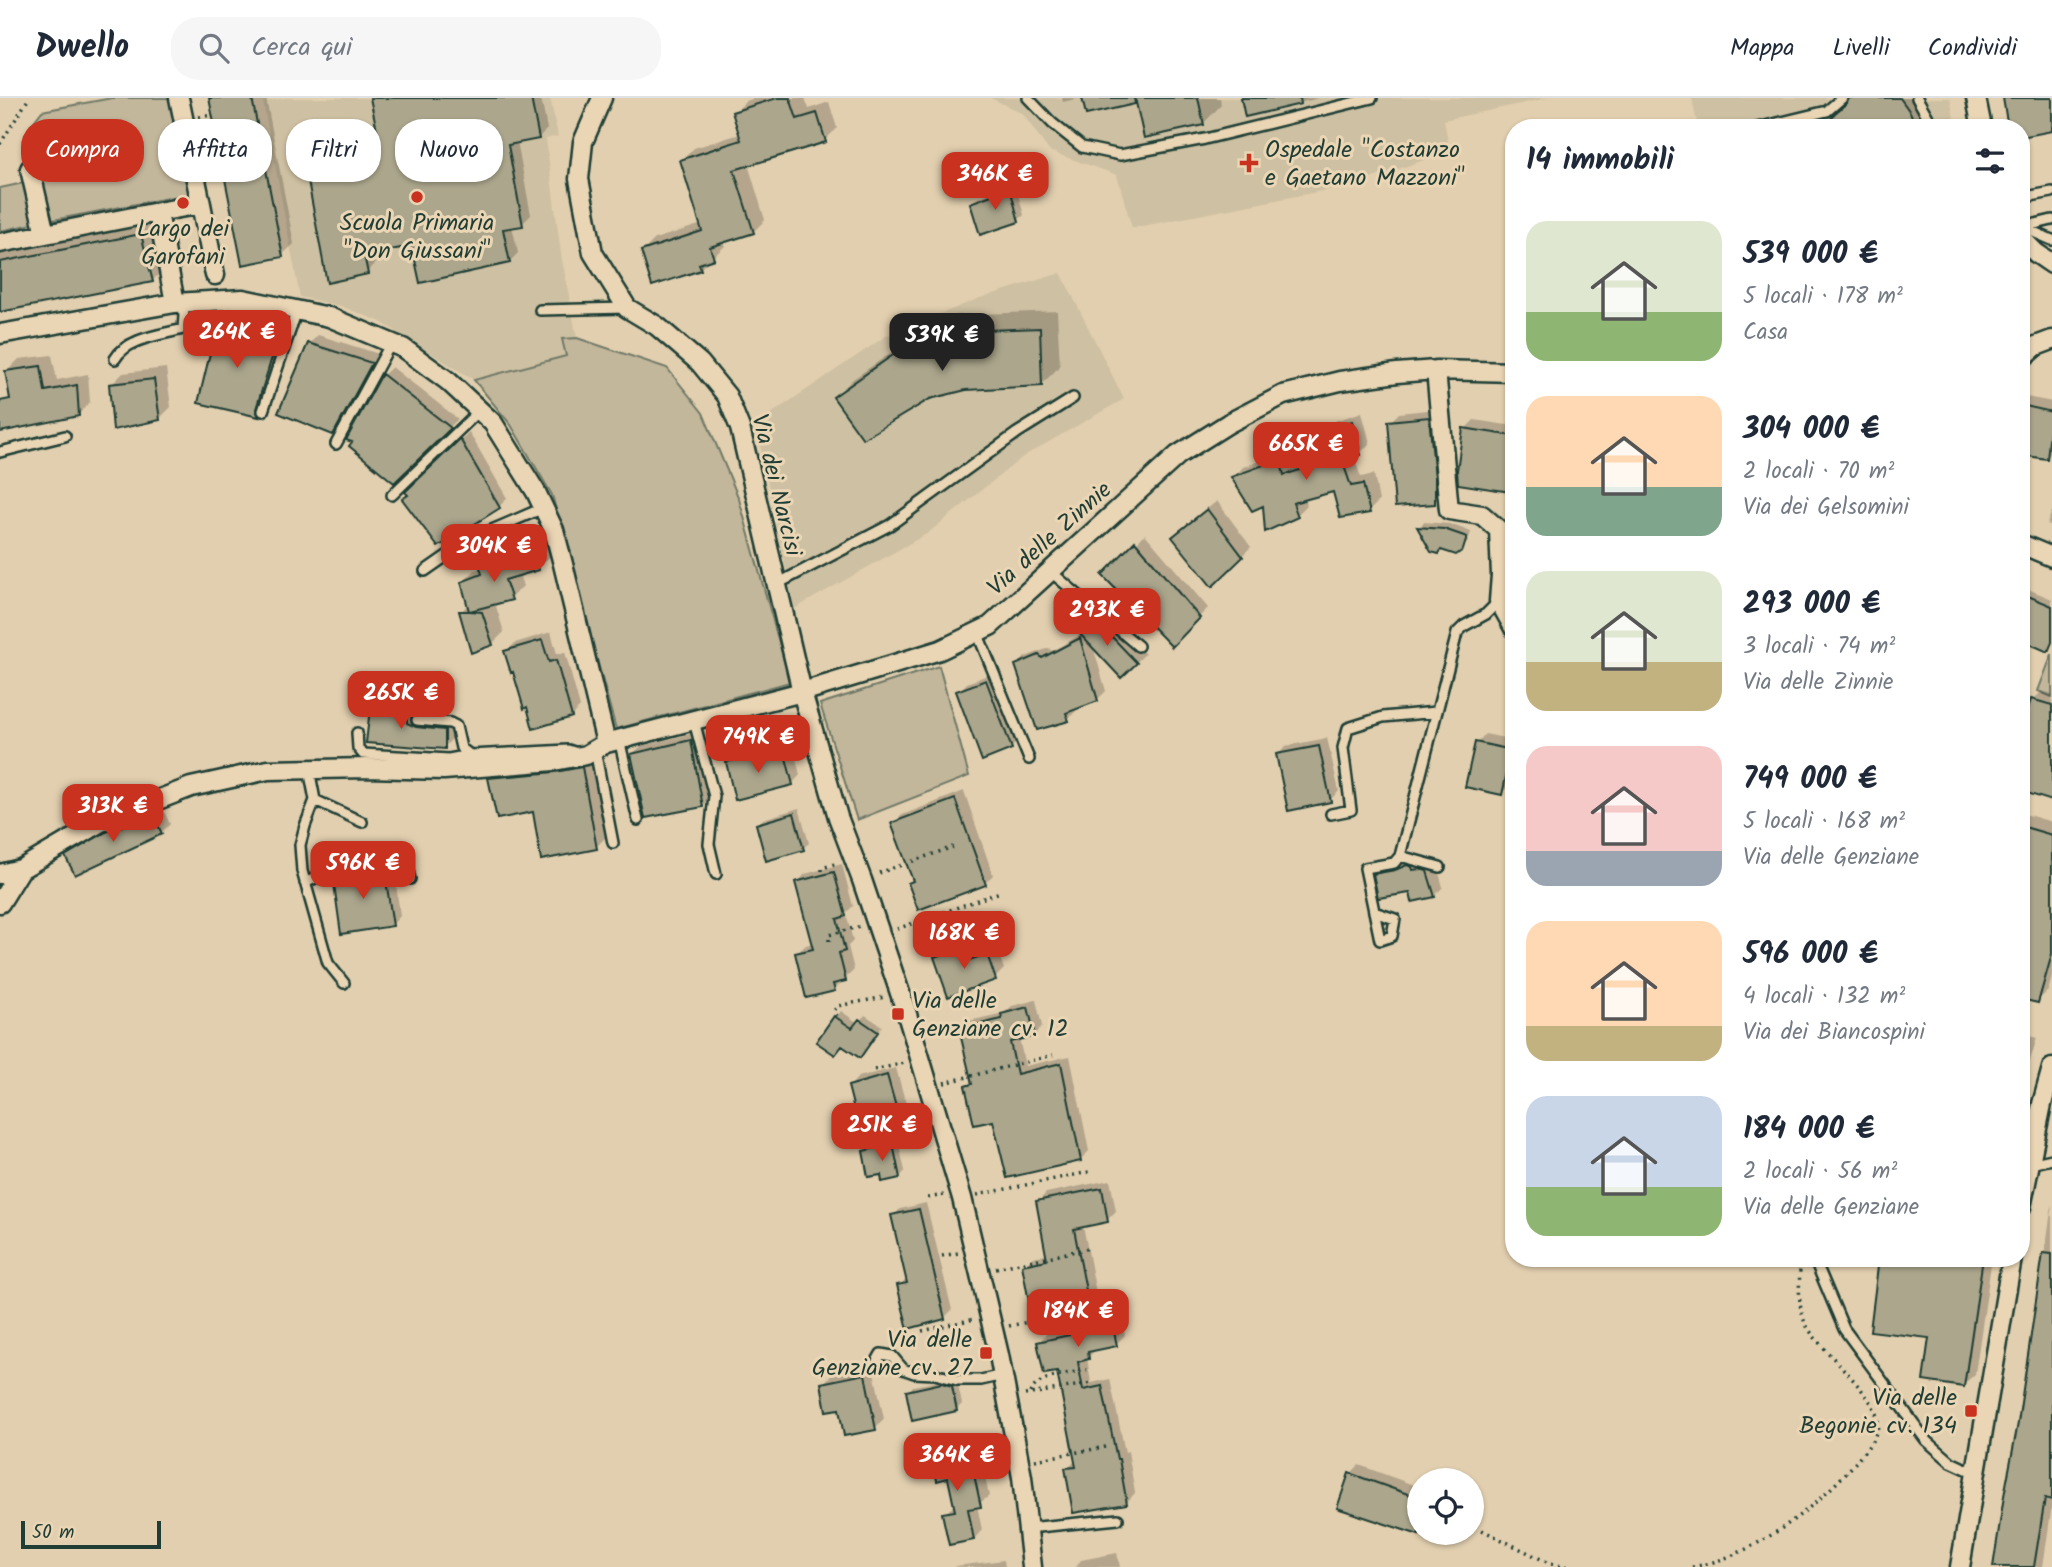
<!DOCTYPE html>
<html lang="it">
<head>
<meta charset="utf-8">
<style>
	:root { --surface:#fff; --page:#f6f6f7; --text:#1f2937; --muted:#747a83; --line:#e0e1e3; --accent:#c8321e }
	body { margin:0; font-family:Kalam,sans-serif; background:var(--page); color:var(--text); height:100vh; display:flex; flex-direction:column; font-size:26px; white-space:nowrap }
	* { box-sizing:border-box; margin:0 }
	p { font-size:23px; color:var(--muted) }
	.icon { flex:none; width:38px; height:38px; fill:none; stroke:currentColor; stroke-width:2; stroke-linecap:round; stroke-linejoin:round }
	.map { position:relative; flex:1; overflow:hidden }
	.panel { position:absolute; left:1505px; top:21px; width:525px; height:1148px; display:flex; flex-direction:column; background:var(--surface); border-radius:28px; box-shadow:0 2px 5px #0004 }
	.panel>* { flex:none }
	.hud { position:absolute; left:21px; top:21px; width:665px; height:63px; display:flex; gap:14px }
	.buttons { position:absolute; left:1407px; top:1370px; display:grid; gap:14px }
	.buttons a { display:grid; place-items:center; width:77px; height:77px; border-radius:50%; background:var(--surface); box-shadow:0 2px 5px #0004; font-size:35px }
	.scale { position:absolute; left:21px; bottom:18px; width:140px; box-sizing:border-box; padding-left:7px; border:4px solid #1f3d34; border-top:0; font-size:19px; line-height:24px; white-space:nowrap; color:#1f3d34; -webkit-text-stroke:5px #ead5b4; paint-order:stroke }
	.price { position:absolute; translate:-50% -60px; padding:0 16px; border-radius:14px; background:var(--accent); color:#fff; font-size:23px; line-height:46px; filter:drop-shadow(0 2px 4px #0008) }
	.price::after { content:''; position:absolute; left:50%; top:42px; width:21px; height:16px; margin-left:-10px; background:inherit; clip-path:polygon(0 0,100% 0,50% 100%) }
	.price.active { background:#222; color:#fff }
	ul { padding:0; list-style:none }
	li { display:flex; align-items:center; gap:21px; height:175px; padding:0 21px }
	li span { display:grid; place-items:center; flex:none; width:196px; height:140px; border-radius:21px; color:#555 }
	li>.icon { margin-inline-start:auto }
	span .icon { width:84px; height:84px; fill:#fffc; stroke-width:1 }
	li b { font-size:30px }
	h2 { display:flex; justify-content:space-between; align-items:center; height:84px; padding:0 21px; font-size:30px }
	.chip { padding:0 24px; border-radius:28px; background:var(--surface); box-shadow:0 2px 5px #0004; font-size:24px; line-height:63px }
	.chip.active { background:var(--accent); color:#fff }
	header { display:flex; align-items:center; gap:42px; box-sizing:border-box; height:98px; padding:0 35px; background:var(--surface); border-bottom:2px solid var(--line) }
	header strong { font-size:33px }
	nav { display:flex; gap:38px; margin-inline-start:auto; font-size:24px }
	.search { width:490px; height:63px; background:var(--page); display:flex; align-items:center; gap:18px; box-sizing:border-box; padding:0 24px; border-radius:28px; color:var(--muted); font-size:26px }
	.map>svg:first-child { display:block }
	.built { fill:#cec0a2 }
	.green { fill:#c2b69b; stroke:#707a68; stroke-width:2 }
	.shadow { fill:#0003 }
	.building { fill:#aba68c; stroke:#1f3d34; stroke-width:2 }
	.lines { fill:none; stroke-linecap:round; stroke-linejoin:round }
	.lane-casing { stroke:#1f3d34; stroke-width:14 }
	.street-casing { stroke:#1f3d34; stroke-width:23 }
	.path { stroke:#1f3d34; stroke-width:3.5; stroke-dasharray:2 5; stroke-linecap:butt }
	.lane { stroke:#ead5b4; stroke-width:9 }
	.street { stroke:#ead5b4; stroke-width:18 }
	.poi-dot { fill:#c8321e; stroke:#ead5b4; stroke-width:2.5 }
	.labels { text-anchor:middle; stroke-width:6; stroke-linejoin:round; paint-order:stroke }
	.poi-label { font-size:24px; fill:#1f3d34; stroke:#ead5b4; text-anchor:start }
	.street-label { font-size:24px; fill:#1f3d34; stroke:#ead5b4 }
</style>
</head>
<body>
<header>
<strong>Dwello</strong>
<div class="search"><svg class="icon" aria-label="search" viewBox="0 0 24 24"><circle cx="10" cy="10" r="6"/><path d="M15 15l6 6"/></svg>Cerca qui</div>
<nav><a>Mappa</a><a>Livelli</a><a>Condividi</a></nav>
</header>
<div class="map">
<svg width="2052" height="1469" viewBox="0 0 2052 1469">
	<rect width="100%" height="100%" fill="#e2cfaf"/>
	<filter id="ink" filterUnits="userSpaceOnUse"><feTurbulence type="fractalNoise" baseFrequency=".0143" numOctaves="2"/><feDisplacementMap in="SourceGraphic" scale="14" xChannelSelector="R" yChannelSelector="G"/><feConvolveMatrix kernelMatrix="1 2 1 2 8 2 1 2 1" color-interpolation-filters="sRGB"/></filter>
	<g filter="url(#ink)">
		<path class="built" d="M286 0H550L558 38 546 41 561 156 577 240 562 241 567 258 474 282 381 224 341 208 300 199 263 4Z
			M991 0H1548L1444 22 1450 53 1370 81 1332 91 1132 130 1117 77 1049 53 1023 16Z
			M1692 0H1950L1956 30H1698Z
			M1061 175 1124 301 1024 358 928 435 794 511 756 326 886 238 980 200Z"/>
		<path class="green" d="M112 0H175L194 95 48 123 29 30 42 13Z
			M28 84 37 125 0 133V90Z
			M577 240 667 270 703 315 739 401 790 584 616 631 552 397 511 327 474 282 566 258 562 241Z
			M2052 556V599L2038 593Z
			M939 568 969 678 857 722 820 606Z"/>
		<path class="shadow" d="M211 0H266L294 146 282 157Z
			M372 0H541L547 31 538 40 517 43 531 117 522 126 512 128 518 155 509 164 413 146 374 154 376 165 367 174 306 62 315 53 356 44 355 37 363 29 377 26Z
			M755 0H805L809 11 829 4 837 30 825 42 748 66 765 122 753 134 723 143 725 148 700 171 643 153 655 141 702 126 682 62 694 50 740 36 734 15 746 3Z
			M1062 0H1079L1063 4Z
			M1084 0H1220L1221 7 1204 25 1138 4 1088 15Z
			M1243 0H1319L1247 17Z
			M1850 0H1918L1929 30H1749L1846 8Z
			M1015 86 1024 117 1018 122 972 105 978 100Z
			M153 125 164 171 152 183 0 212V156Z
			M1057 213 1060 268 1042 286 835 299 853 281 933 226 956 217Z
			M227 218 286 232 264 301 267 309 259 318 200 304 218 227Z
			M318 237 379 256 341 326 333 335 309 246Z
			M52 257 57 282 88 276 90 304 79 316 7 273 19 261Z
			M392 269 458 321 394 383 383 277Z
			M166 270 171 309 159 321 111 287 123 275Z
			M2021 298 2052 304V354L2047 360 2021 356Z
			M1437 311 1443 395 1434 404 1390 324 1399 315Z
			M1362 314 1370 345 1360 355 1353 357 1361 379 1374 376 1379 403 1369 413 1335 391 1305 400 1307 407 1297 417 1264 406 1233 380 1243 369 1290 352 1295 367 1332 356 1324 334 1335 323Z
			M1474 322 1514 328V389L1511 392 1465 331Z
			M469 334 507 400 499 409 408 394Z
			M1217 403 1251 449 1212 486 1183 430Z
			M2052 413V428L2047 426Z
			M1424 424 1450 426 1471 434 1468 444 1462 450 1432 453 1419 429Z
			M544 427 550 458 538 470 519 476 523 488 511 500 495 505 504 534 492 546 461 514 469 505 463 484 475 472 482 470 476 452 487 440Z
			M1145 436 1208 510 1172 546 1105 477Z
			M2021 488 2052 501V547L2048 552 2021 540Z
			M1103 512 1145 556 1122 578 1093 548 1106 593 1097 602 1076 610 1077 612 1068 621 1017 568 1025 559 1049 550 1052 553 1082 536 1080 534Z
			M551 534 557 556 565 554 580 609 571 618 506 554 515 545Z
			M995 574 1020 641 1011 650 958 594 967 585Z
			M2042 593 2052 596V695L2029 693 2024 699 2021 698V639L2033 602Z
			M381 602 415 604V616L426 621 453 623V640L444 649 372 611Z
			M699 634 711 699 703 708 632 656 641 648Z
			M1485 636 1514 642V671L1510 686 1502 695 1477 645Z
			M1327 640 1339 693 1330 702 1278 657 1286 648Z
			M767 648 769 654 793 648 800 677 792 686 728 665 736 656Z
			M593 659 608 737 596 749 534 712 490 680 502 669Z
			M964 693 993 777 985 785H910L914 781 893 726 902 717Z
			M162 709 170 726 161 735 68 758 76 750 117 726Z
			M799 710 809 745 803 750 758 726 763 721Z
			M2021 715 2052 724V879L2048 893 2037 903 2021 899Z
			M393 761 400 818 392 827 335 780 344 771 356 767Z
			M1405 764H1436L1443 789 1434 798 1412 793 1375 776 1384 768Z
			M842 766 853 808 846 815 853 843 848 848 854 872 834 892 797 855 806 847 813 845 797 785 805 776Z
			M972 841 977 855 996 848 1004 871 995 880 949 897 936 860 944 851Z
			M1036 902 1042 928 1034 937 1019 940 1025 968 1070 958 1089 1053 1081 1061 967 988 973 982 961 932 969 923 1004 915 1012 908Z
			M841 913 858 925 865 917 882 928 860 958 843 946 818 943Z
			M2022 936 2037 940 2027 972 2021 978Z
			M896 970 906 1006 897 1014 850 988 858 979Z
			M898 1042 905 1073 900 1079 865 1053 870 1048Z
			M1110 1082 1116 1113 1107 1122 1083 1127 1099 1210 1118 1206 1125 1237 1116 1246 1098 1250 1087 1260 1091 1285 1110 1281 1125 1354 1128 1353 1135 1395 1127 1404 1067 1371 1076 1362 1058 1271 1039 1244 1047 1235 1079 1229 1072 1194 1024 1168 1033 1159 1048 1156 1038 1104 1046 1095Z
			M926 1105 952 1212 944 1220 899 1188 907 1180 893 1118 900 1111Z
			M2052 1106V1407L2043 1469H1995L2020 1325Z
			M1881 1160H1992L1975 1276 1963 1287Z
			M873 1269 884 1321 875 1330 823 1286 831 1277Z
			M949 1281 957 1283 962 1306 956 1312 908 1294 913 1288Z
			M965 1338 971 1367 982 1365 989 1398 977 1407 982 1432 974 1441 944 1416 955 1407 950 1378 933 1351 941 1342Z
			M1359 1367 1419 1389V1435H1462L1461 1438 1452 1446 1339 1409 1350 1376Z
			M1117 1455 1120 1469H1076L1081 1462Z
			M1004 1462 1005 1469H955L956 1468Z"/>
		<path class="building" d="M209 0H252L283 159 242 167Z
			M370 0H531L539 41 508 47 523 128 503 131 510 165 420 185 412 148 364 157 368 176 327 185 304 61 355 50 353 37 377 32Z
			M777 0H790L797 21 817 15 826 44 734 72 754 135 710 149 714 161 699 166 701 172 652 188 641 153 702 133 680 62 741 42 732 14Z
			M1082 0H1134L1135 6 1086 17Z
			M1135 0H1198L1204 27 1144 40Z
			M1241 0H1300L1301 6 1245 19Z
			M1849 0H1900L1910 14 1917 30H1826L1834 16 1847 5Z
			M2003 0H2052V33L2021 39V30H2008Z
			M1010 90 1019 124 980 137 970 105Z
			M141 136 153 184 0 214V164Z
			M217 226 278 240 256 311 259 319 198 305Z
			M1040 230 1042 288 966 292 930 301 863 341 833 299 913 243 937 234Z
			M308 245 372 265 333 337 278 315Z
			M41 268 45 293 77 287 79 318 0 334V303L10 301 5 273Z
			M382 276 451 330 394 385 349 348 352 344 346 342Z
			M154 281 160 322 113 332 109 286Z
			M2021 307 2052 314 2047 361 2021 357Z
			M1429 319 1435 380V406L1395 409 1388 323Z
			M1352 323 1361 357 1342 362 1351 388 1363 386 1370 415 1340 420 1333 394 1293 405 1298 419 1265 434 1263 408 1252 413 1231 379 1280 361 1284 377 1332 362 1322 333Z
			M1463 330 1514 338V378L1511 394 1458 386 1457 372Z
			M460 341 500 410 438 449 402 401 408 397 405 394Z
			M1207 411 1243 459 1212 489 1172 439Z
			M1417 429 1444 431 1467 439 1463 452 1456 457 1441 452 1439 456 1431 454Z
			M532 437 539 472 505 482 512 502 470 513 482 514 493 547 471 555 459 513H469L461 484 482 476 474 451Z
			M1135 443 1200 520 1172 549 1102 477Z
			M2021 495 2052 508V544L2048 554 2021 542Z
			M1093 519 1137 565 1121 580 1078 534Z
			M1080 540 1098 603 1066 615 1069 623 1037 632 1015 567 1039 557 1042 560Z
			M542 542 549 564 556 562 572 619 533 631 527 609 524 611 513 574 511 575 504 553Z
			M986 582 1012 651 982 663 956 593Z
			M2031 601 2052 607V703L2021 693V633Z
			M370 610 407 613V625L416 629 445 632V651L366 645Z
			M691 642 703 709 645 720 631 656Z
			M1475 644 1512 652 1502 697 1465 689Z
			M1319 648 1331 704 1288 713 1276 656Z
			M759 656 760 662 785 656 793 687 735 702 726 664Z
			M582 669 597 751 541 762 533 714 497 721 488 680 555 674Z
			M955 701 986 787 918 812 908 785 913 783 891 725Z
			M794 715 804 752 766 763 756 726Z
			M153 716 162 736 75 777 65 758 106 734Z
			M2021 728 2052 737V856L2038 905 2021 901V827L2027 806 2021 805Z
			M1407 767 1412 769 1413 772 1420 771 1427 773 1435 799 1412 804 1410 795 1378 800 1373 776 1395 772Z
			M384 769 393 828 341 836 333 779 346 775Z
			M834 774 846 818 837 821 845 853 839 855 846 883 833 886 835 893 806 900 795 855 813 851 795 784Z
			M964 849 969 862 987 856 996 882 948 899 934 859Z
			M1028 909 1035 938 1010 944 1017 976 1061 965 1081 1063 1007 1080 993 1023 974 1027 965 988 972 986 959 931 1002 921 1001 916Z
			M834 918 852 930 859 921 878 934 860 960 842 948 835 957 816 944Z
			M887 977 898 1016 858 1027 848 988Z
			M893 1046 900 1080 882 1084 881 1077 868 1079 863 1053Z
			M1102 1090 1108 1124 1074 1131 1091 1218 1110 1214 1117 1248 1088 1254 1089 1261 1078 1264 1083 1292 1102 1288 1117 1361H1119L1127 1406 1073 1415 1065 1370 1076 1369 1057 1274 1044 1276 1037 1244 1079 1235 1071 1196 1029 1204 1022 1167 1047 1162 1036 1103Z
			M919 1111 945 1221 908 1231 897 1187 907 1185 891 1117Z
			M2043 1155 2052 1156V1402L2045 1400 2034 1469H1993L2004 1398 2018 1325Z
			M1879 1160H1983L1964 1289 1923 1283 1929 1240 1870 1233Z
			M865 1276 876 1332 844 1338 839 1311 826 1313 821 1285Z
			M942 1285 952 1288 957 1313 912 1323 906 1293Z
			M956 1345 962 1375 973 1372 981 1409 968 1411 974 1442 949 1447 942 1415 955 1413 948 1380 937 1383 931 1350Z
			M1349 1375 1419 1400V1437L1337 1410Z"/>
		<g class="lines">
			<g class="lane-casing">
				<path id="lane" d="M1028 0 1052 25 1082 49 1120 57 1205 41 1372 0
					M1917 0 1934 30
					M1757 30 1827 13 1842 0
					M2026 99 2052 94
					M2022 129 2052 142
					M2023 129 2052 122
					M540 212 627 210
					M115 261C127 240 161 237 183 231L184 218 182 204
					M263 313 297 212
					M336 346 391 245
					M0 354 65 338
					M392 397 480 312
					M425 473 471 441 543 410
					M1050 473 1138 548
					M777 486 890 427 1017 335 1073 300
					M977 534 1029 661
					M417 622 450 625 456 628 461 650 470 657
					M694 623 714 698 709 746 716 776
					M357 635 358 650 363 656 449 661 470 657 568 652 574 654
					M619 641 638 722
					M595 652 613 745
					M309 671 315 702 305 728 300 747 302 773 328 865 344 885
					M315 702 362 724
					M1331 716 1351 712 1343 650 1348 630 1383 619 1436 614
					M1400 758 1440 769
					M305 785 334 771 390 755 405 759 410 781
					M1374 814 1395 821 1392 838 1380 842 1365 770 1394 765 1400 758 1457 535 1464 528 1486 516 1499 503
					M2030 1066 2052 1061
					M1814 1160 1844 1231 1926 1342 1951 1364 1975 1375
					M877 1263 881 1256 892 1258 903 1271 914 1275 935 1276 957 1282H981L1003 1277
					M1028 1430 1118 1421"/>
			</g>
			<g class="street-casing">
				<path id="street" d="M179 0 201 106
					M602 0 583 44 579 81 593 155 627 210 657 228 700 265 727 298 740 330 802 594 838 719 862 782 906 913 962 1100 999 1257 1022 1379 1032 1469
					M1976 0 1982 30
					M30 71 45 136
					M158 114 201 106 215 177
					M2021 140 2036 155 2052 166
					M0 145 158 114 175 205
					M0 236 175 205 243 201 329 219 403 250 448 283 493 325 536 394 554 432 563 466 606 645
					M2021 261 2036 248 2052 242
					M1436 272 1449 412 1482 417 1499 432 1501 477 1499 503 1514 530
					M2021 446 2052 459
					M0 776 21 771
					M0 805 21 771 101 724 191 689 268 672 368 670 444 672 554 663 586 657 606 645 802 594 888 568 940 552 990 528 1178 357 1229 325 1283 297 1340 283 1397 275 1436 272 1514 274
					M2021 1109 2042 1006 2052 970
					M1960 1469 2012 1160"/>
			</g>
			<path class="path" d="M199 19 212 17
				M0 46 29 0
				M822 773V770L838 765
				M879 775 953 749
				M897 831 1000 794
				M829 843V837L861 828
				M837 918 834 913 837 908 885 899
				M874 972 905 965
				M944 985 1053 957
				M872 1030 921 1020
				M977 1097 1089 1074
				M928 1100 944 1097
				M942 1158 958 1155
				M996 1170 1090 1150
				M1009 1228 1061 1217 1068 1226
				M922 1233 974 1221
				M1030 1295C1038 1277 1069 1276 1087 1272
				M1025 1297 1092 1285
				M1035 1362 1105 1349
				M1482 1432 1551 1466 1569 1469
				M1692 1469C1753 1459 1815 1411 1855 1365 1864 1354 1879 1338 1878 1324 1876 1296 1823 1255 1808 1230 1796 1211 1800 1184 1800 1162"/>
			<use href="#lane" class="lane"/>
			<use href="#street" class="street"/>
		</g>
	</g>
	<g class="poi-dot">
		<path d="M1245.5 54.5h7v7h7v7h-7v7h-7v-7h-7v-7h7z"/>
		<circle cx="417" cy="99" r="7"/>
		<circle cx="183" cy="105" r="7"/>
		<rect x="891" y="909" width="14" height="14" rx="3.5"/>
		<rect x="979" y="1248" width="14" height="14" rx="3.5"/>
		<rect x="1964" y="1306" width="14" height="14" rx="3.5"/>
	</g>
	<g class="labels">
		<g class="poi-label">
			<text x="1265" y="59">Ospedale "Costanzo<tspan x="1265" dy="28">e Gaetano Mazzoni"</tspan></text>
			<text x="417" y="132" text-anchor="middle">Scuola Primaria<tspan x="417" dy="28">"Don Giussani"</tspan></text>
			<text x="183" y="138" text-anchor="middle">Largo dei<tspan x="183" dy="28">Garofani</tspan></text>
			<text x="912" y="910">Via delle<tspan x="912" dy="28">Genziane cv. 12</tspan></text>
			<text x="972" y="1249" text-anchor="end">Via delle<tspan x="972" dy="28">Genziane cv. 27</tspan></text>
			<text x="1957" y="1307" text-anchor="end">Via delle<tspan x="1957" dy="28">Begonie cv. 134</tspan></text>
		</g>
		<g class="street-label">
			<text transform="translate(777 387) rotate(76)" y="8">Via dei Narcisi</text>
			<text transform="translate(1049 440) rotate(-42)" y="8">Via delle Zinnie</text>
		</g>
	</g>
</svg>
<div class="buttons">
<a><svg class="icon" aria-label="locate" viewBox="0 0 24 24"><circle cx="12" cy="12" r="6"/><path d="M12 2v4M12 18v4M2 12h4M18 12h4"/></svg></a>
</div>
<div class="scale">50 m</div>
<b class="price" style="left:995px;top:114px">346K €</b>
<b class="price" style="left:237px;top:272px">264K €</b>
<b class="price active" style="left:942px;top:275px">539K €</b>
<b class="price" style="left:1306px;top:384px">665K €</b>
<b class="price" style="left:494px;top:486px">304K €</b>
<b class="price" style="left:1107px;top:550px">293K €</b>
<b class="price" style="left:401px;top:633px">265K €</b>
<b class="price" style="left:758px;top:677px">749K €</b>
<b class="price" style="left:113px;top:746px">313K €</b>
<b class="price" style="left:363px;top:803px">596K €</b>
<b class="price" style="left:964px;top:873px">168K €</b>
<b class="price" style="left:882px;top:1065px">251K €</b>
<b class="price" style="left:1078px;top:1251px">184K €</b>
<b class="price" style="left:957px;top:1395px">364K €</b>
<div class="hud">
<a class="chip active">Compra</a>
<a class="chip">Affitta</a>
<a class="chip">Filtri</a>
<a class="chip">Nuovo</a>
</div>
<section class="panel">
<h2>14 immobili<svg class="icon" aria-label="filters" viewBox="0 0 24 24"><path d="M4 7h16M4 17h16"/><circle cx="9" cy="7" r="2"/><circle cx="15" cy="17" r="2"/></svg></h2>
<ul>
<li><span style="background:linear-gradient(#dfe7d0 65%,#8fb573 0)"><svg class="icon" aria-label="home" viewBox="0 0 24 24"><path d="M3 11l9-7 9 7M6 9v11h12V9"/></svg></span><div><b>539 000 €</b><p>5 locali · 178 m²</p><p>Casa</p></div></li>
<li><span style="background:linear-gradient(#ffd9b3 65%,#7fa58c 0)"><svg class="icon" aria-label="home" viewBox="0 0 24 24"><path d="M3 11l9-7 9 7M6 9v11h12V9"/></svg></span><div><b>304 000 €</b><p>2 locali · 70 m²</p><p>Via dei Gelsomini</p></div></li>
<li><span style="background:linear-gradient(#dfe7d0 65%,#c2b280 0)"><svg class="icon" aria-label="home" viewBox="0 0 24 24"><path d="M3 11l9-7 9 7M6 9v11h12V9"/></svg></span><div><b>293 000 €</b><p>3 locali · 74 m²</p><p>Via delle Zinnie</p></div></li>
<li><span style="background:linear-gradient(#f6c9c9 75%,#9aa5b1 0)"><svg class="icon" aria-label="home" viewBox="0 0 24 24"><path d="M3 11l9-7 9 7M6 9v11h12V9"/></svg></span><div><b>749 000 €</b><p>5 locali · 168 m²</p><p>Via delle Genziane</p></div></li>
<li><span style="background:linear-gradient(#ffd9b3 75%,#c2b280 0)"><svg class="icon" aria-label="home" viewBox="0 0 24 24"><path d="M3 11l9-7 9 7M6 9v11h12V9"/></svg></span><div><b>596 000 €</b><p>4 locali · 132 m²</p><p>Via dei Biancospini</p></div></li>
<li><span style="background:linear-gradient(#c9d6e8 65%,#8fb573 0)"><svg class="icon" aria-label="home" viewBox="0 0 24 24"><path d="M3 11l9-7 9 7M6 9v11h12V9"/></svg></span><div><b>184 000 €</b><p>2 locali · 56 m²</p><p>Via delle Genziane</p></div></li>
</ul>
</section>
</div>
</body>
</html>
